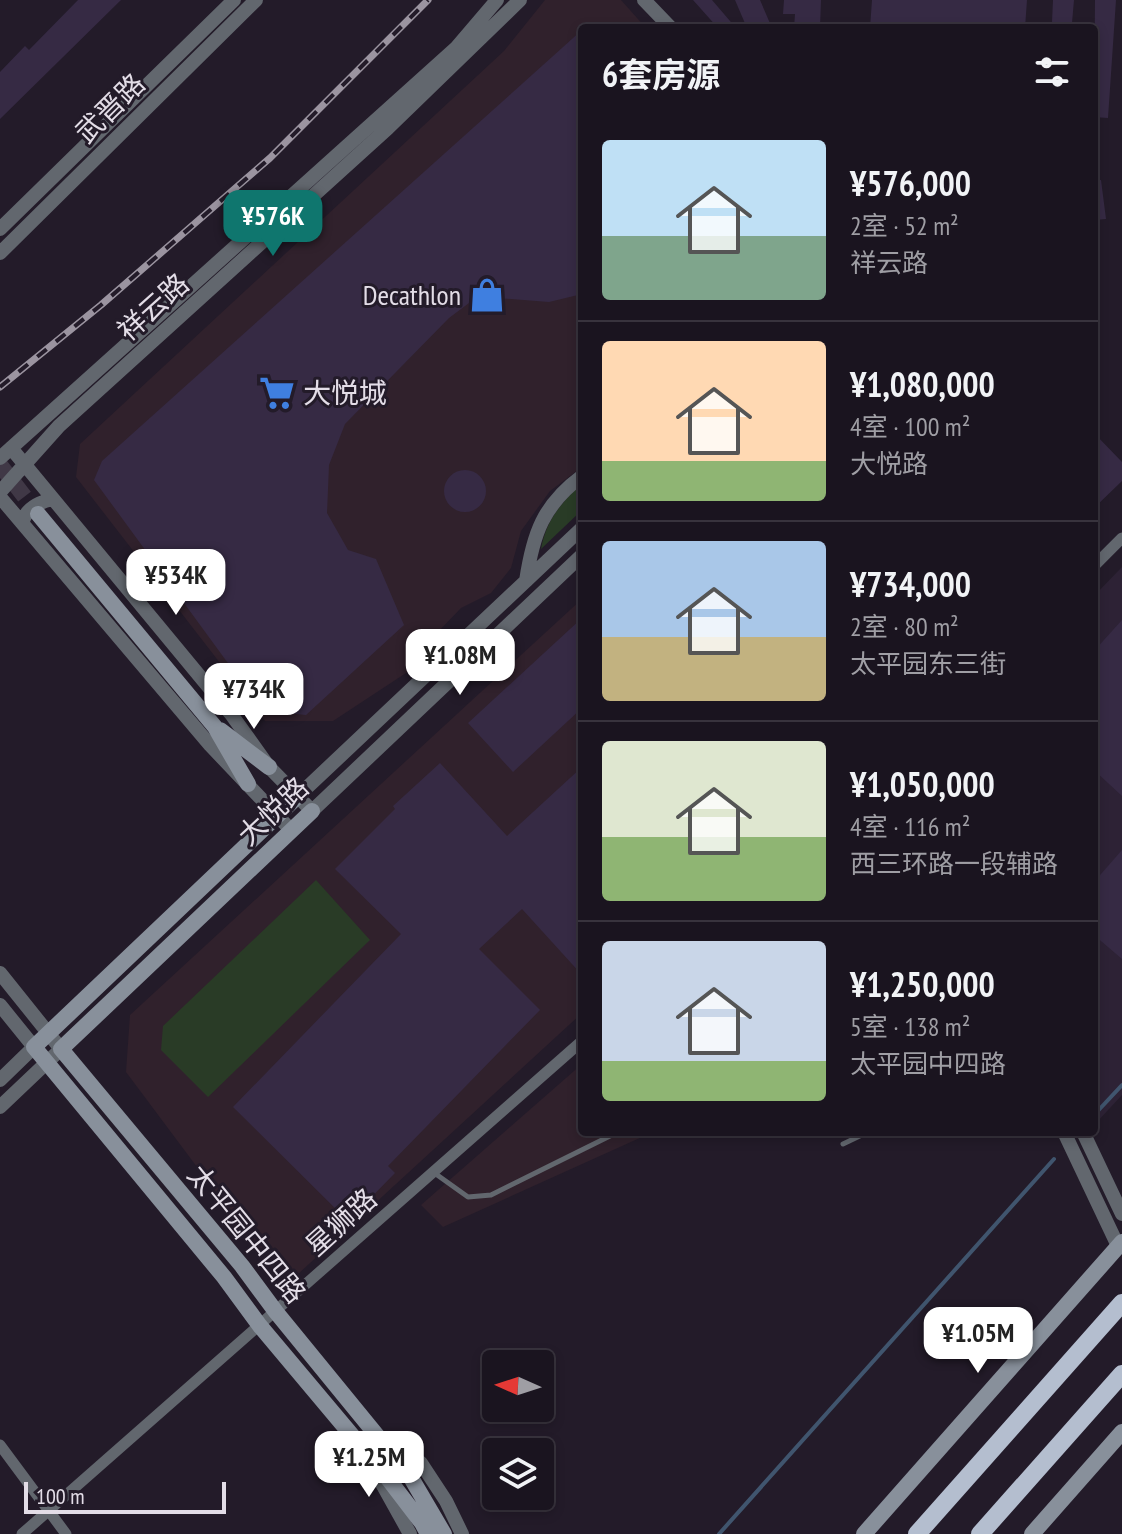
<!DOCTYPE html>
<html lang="zh">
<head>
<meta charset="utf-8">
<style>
	:root { --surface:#1a141f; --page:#27212c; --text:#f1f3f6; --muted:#9f9ea4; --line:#38333d; --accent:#0f766e }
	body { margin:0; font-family:"PT Sans Narrow","Noto Sans SC",sans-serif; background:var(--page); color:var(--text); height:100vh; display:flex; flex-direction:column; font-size:30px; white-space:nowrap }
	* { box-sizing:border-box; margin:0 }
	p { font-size:26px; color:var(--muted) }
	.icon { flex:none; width:44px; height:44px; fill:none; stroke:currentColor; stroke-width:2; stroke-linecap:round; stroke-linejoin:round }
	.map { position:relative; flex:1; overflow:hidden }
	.panel { position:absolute; left:578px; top:24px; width:520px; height:1112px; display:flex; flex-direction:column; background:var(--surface); border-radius:8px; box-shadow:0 4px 12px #0003,0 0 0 2px var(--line) }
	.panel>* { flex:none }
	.needle { width:52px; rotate:273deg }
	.buttons { position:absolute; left:482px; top:1350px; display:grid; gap:16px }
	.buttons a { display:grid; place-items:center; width:72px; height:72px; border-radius:8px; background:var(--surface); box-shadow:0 4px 12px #0003,0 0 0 2px var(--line); font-size:40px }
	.scale { position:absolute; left:24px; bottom:20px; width:202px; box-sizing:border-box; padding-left:8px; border:4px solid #e3dde7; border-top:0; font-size:22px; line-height:28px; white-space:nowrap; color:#e3dde7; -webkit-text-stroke:6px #231b29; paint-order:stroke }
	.price { position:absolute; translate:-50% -68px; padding:0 18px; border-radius:16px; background:#fff; color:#222; font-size:26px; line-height:52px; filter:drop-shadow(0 2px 4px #0008) }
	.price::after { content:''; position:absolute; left:50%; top:48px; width:24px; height:18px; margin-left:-12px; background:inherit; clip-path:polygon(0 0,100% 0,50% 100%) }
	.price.selected { background:var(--accent); color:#fff }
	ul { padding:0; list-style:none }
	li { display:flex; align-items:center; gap:24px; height:200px; padding:0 24px }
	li+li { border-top:2px solid var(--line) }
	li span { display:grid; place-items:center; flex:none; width:224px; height:160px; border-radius:8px; color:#555 }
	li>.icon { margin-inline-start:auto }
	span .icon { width:96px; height:96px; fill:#fffc; stroke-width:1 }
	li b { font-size:34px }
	h2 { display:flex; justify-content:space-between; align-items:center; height:96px; padding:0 24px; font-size:34px }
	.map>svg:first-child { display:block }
	.commercial { fill:#30212c }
	.built { fill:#2d2235 }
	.green { fill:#293b26 }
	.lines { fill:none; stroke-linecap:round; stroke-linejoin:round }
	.stream { stroke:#40556e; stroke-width:4 }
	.building { fill:#362a44 }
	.secondary-tunnel { stroke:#403846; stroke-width:16; stroke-dasharray:16 8; stroke-linecap:butt }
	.service { stroke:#62676e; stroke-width:5 }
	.minor { stroke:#62676e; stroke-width:11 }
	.tertiary { stroke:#62676e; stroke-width:14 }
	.secondary { stroke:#88909b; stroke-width:16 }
	.trunk { stroke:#b4becf; stroke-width:18 }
	.rail-casing { stroke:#9b94a0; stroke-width:7 }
	.rail { stroke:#231b29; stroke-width:4; stroke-dasharray:12; stroke-linecap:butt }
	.labels { text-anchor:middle; stroke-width:6; stroke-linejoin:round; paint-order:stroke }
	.street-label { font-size:28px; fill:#e3dde7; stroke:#231b29 }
	.poi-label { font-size:28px; fill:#e3dde7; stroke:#231b29; text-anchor:end }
</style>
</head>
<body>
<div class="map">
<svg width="1122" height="1534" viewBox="0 0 1122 1534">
	<rect width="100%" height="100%" fill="#231b29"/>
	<path class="commercial" d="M545 0H621L646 28H582V467L550 491 521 531 511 568 491 593 461 608 412 659 409 671 333 721H265L76 477 80 444 504 51Z
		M582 599V1013L297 1275 277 1274 126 1072 130 1015Z
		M582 1064V1132H653L443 1227 421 1205Z"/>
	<path class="built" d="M1122 567V1095L1096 1123 1094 596Z"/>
	<path class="green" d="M582 484V510L541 549C546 521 561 502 582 484Z
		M316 880 370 940 208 1097 161 1050 163 1026Z"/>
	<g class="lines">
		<path class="stream" d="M1094 1115 1122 1085
			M719 1534 1054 1159"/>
	</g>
	<path class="building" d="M78 0H121L0 119V72L25 46 29 50Z
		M693 0H712L736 28H718Z
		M735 0H760L772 28H747Z
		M784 0H821L820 28H794L795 14H783Z
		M872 0H1027L1025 28H870Z
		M1053 0H1074L1072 23 1052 22Z
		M1095 0H1116L1108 118 1094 117Z
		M582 30V294L549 302 497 298 473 300 449 318 345 424 329 465 327 513 348 550 376 559 404 625 306 715 263 711 94 480 102 461Z
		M1101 180 1106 219 1095 220 1094 181Z
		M1094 433 1122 462V481L1094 508Z
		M444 491a21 21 0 1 1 42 0a21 21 0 1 1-42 0Z
		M582 618V708L513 772 468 723Z
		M1122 620V796L1094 770V651Z
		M440 763 507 836 582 767V975L522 909 479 949 540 1010 388 1166 395 1173 348 1221 233 1107 401 934 335 869 395 809 393 806Z
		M1122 850V959L1094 935V882Z"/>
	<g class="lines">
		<path class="secondary-tunnel" d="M0 465 38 514"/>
		<path class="service" d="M843 1144 868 1132
			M433 1172 468 1197 491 1195 618 1132"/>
		<path class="minor" d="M1094 566 1122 538
			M0 1445 66 1534
			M22 1534 582 1041"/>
		<path class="tertiary" d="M644 0 671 28
			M0 229 234 0
			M0 253 256 0
			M11 448 231 714 269 767 312 811 582 555
			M0 458 456 48 497 0
			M0 492 59 426 388 128 520 0
			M0 497 210 745 290 829
			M22 523C26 508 39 502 53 499
			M526 581C533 534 543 505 582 476
			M298 796 582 528
			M0 973 61 1049 0 1107
			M0 1005 34 1047 0 1080
			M1064 1132 1118 1246
			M1083 1132 1122 1214
			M383 1439 421 1463 446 1501 462 1534
			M375 1471 410 1534"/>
		<path class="secondary" d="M38 514 215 727 248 784
			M220 730 269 767
			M298 796 34 1047 224 1277 260 1326 386 1476 422 1523 428 1534
			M312 811 61 1049 242 1266 276 1312 410 1476 444 1534
			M864 1534 1122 1242
			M1032 1534 1122 1432"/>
		<path class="trunk" d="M917 1534 1122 1303
			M980 1534 1122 1374"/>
		<g class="rail-casing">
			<path id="rail" d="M0 387 101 305 270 158 428 0"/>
		</g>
		<use href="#rail" class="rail"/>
	</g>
	<defs>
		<g id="shop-bare" transform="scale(2.76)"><path d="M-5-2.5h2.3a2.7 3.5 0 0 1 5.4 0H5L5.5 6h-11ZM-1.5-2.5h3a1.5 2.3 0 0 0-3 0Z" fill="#3f7fe0" stroke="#231b29" stroke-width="2.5" paint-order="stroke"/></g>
		<g id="supermarket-bare" transform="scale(2.76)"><path d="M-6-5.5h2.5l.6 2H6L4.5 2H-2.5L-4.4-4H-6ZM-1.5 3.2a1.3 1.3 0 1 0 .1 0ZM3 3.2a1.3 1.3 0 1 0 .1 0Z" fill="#3f7fe0" stroke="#231b29" stroke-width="2.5" paint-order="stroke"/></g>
	</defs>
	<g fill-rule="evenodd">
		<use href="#shop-bare" x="487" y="295"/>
		<use href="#supermarket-bare" x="277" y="393"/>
	</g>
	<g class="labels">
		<g class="street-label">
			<text transform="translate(110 108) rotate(-45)" y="10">武晋路</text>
			<text transform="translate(153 307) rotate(-42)" y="10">祥云路</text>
			<text transform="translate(273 811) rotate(-43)" y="10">大悦路</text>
			<text transform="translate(341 1222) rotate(-42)" y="10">星狮路</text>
			<text transform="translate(247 1234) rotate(51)" y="10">太平园中四路</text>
		</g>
		<g class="poi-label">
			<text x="461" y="305">Decathlon</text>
			<text x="303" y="403" text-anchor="start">大悦城</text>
		</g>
	</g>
</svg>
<div class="buttons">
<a><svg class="needle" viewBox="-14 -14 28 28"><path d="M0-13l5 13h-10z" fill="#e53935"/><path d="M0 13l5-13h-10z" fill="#9f9ea4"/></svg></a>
<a><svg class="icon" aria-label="layers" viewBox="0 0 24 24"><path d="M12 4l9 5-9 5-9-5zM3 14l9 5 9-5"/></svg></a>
</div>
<div class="scale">100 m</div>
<b class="price selected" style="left:273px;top:258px">¥576K</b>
<b class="price" style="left:176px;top:617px">¥534K</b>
<b class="price" style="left:460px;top:697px">¥1.08M</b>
<b class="price" style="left:254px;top:731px">¥734K</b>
<b class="price" style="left:978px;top:1375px">¥1.05M</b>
<b class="price" style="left:369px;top:1499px">¥1.25M</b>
<section class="panel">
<h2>6套房源<svg class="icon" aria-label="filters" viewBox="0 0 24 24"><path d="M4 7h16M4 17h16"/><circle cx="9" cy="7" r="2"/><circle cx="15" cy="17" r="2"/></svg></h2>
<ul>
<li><span style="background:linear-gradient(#bfe0f5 60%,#7fa58c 0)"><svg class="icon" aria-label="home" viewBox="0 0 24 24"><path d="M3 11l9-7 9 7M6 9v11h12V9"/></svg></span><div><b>¥576,000</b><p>2室 · 52 m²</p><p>祥云路</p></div></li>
<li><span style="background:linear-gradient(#ffd9b3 75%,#8fb573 0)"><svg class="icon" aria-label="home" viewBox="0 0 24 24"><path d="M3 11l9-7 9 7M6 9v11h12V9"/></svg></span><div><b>¥1,080,000</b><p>4室 · 100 m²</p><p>大悦路</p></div></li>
<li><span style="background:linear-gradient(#a9c7e8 60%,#c2b280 0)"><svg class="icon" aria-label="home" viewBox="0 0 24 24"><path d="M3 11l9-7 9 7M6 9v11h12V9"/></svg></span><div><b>¥734,000</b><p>2室 · 80 m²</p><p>太平园东三街</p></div></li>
<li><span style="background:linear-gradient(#dfe7d0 60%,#8fb573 0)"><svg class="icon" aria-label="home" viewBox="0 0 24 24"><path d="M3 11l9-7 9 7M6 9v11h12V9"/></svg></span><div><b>¥1,050,000</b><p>4室 · 116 m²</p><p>西三环路一段辅路</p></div></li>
<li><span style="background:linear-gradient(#c9d6e8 75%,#8fb573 0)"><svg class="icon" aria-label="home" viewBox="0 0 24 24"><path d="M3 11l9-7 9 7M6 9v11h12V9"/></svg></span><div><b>¥1,250,000</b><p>5室 · 138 m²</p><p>太平园中四路</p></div></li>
</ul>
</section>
</div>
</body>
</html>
